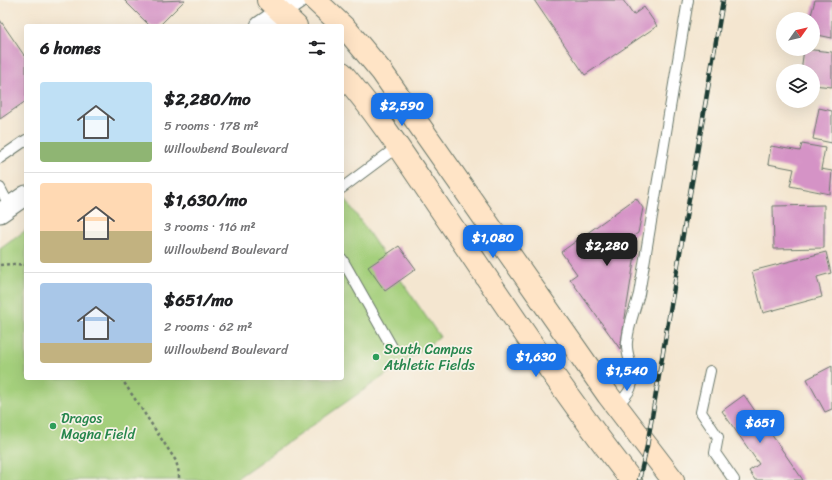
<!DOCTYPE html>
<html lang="en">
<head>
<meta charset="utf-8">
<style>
	:root { --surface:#fff; --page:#f2f2f2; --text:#202124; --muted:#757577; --line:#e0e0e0; --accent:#1a73e8 }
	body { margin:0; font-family:Sriracha,sans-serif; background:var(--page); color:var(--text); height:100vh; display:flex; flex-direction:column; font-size:15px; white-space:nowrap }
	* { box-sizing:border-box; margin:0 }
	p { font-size:13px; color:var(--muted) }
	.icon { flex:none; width:22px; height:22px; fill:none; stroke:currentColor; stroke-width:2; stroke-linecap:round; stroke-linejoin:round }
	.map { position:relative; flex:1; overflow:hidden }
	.panel { position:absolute; left:24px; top:24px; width:320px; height:356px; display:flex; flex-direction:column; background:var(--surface); border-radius:4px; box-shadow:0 4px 16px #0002 }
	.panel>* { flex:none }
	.needle { width:26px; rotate:56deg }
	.fabs { position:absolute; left:776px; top:12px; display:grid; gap:8px }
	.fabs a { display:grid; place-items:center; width:44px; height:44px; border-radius:50%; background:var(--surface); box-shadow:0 4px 16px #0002; font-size:20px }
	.price { position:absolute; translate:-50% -34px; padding:0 9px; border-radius:8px; background:var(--accent); color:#fff; font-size:13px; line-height:26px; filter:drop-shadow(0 1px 2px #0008) }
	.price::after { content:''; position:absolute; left:50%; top:24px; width:12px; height:9px; margin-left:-6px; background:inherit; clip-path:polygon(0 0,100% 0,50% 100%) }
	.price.active { background:#222; color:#fff }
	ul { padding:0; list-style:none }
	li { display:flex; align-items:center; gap:12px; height:100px; padding:0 16px }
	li+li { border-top:1px solid var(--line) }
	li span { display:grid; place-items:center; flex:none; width:112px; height:80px; border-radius:4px; color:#555 }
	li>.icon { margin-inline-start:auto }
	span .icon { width:48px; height:48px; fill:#fffc; stroke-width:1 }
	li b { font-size:17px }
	h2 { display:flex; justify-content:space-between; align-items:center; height:48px; padding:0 16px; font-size:17px }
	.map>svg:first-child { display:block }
	.green { fill:#a4cf7b; stroke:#628658 }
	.building { fill:#d593c6 }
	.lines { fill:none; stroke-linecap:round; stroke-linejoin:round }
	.service-casing { stroke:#6a786b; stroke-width:12 }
	.minor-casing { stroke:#6a786b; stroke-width:21 }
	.secondary-casing { stroke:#6a786b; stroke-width:24 }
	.path { stroke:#6a786b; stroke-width:2.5; stroke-dasharray:3 3; stroke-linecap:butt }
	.service { stroke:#fff; stroke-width:10 }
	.minor { stroke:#fff; stroke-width:19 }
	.secondary { stroke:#ffe4c6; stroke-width:22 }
	.rail-casing { stroke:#1f3d34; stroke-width:4.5 }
	.rail { stroke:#f7f3e8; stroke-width:3; stroke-dasharray:9; stroke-linecap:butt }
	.leisure-dot { fill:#2e9e5b; stroke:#f7f3e8; stroke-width:1.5 }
	.labels { text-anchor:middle; stroke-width:3.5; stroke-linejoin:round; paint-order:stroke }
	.leisure-label { font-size:14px; fill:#27864d; stroke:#f7f3e8; text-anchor:start }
</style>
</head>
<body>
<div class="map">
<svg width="832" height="480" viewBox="0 0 832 480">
	<rect width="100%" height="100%" fill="#f7f3e8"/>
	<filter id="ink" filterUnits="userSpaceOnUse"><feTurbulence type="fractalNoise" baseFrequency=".025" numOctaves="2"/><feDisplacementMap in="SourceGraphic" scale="8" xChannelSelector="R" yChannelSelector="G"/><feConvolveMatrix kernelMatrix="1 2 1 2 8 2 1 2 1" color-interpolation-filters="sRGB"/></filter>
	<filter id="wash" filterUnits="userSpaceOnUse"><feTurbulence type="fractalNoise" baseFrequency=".012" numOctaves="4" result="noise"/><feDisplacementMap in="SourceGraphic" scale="16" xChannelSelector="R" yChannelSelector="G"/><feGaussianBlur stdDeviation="0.9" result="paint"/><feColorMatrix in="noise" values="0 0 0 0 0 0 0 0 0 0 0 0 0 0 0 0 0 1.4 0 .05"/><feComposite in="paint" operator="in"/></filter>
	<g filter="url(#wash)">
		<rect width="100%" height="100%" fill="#f4e6d0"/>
		<path class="green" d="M342 194 440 337 234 480H0V249L26 230V378H342Z"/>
		<g id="blocks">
			<path class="building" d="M124 0 159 1 185 0 159 26H150Z
				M534 0H623L633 15 644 7 657 26 585 75Z
				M815 0H832V38L813 34V19H810Z
				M0 20 26 58V101L0 119Z
				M804 49 832 52V87L813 85V71H801Z
				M819 108 832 111V143L813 139Z
				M802 144 825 148 821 169 832 171 830 194 790 186 794 169 768 164 771 146 800 151Z
				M636 198 643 208 638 233 625 242 635 255 620 349 570 279 577 274 561 252Z
				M824 205V248L774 249 773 206Z
				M399 246 416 269 385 291 368 267Z
				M826 252 831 273 817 277 822 297 763 313 752 271Z
				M832 366V409L825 412 807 379Z
				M744 395 803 480H755L749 471 759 464 722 411Z"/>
		</g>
	</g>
	<g filter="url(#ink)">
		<use href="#blocks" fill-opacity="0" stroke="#6a786b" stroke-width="1"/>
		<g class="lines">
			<g class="service-casing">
				<path id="service" d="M0 158 26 140
					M0 188 10 207
					M342 188 397 147
					M342 259 392 347
					M710 371 701 412 718 437 715 453 734 480
					M616 406C629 394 636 385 631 366 629 357 626 351 627 342 628 326 635 309 639 294L688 0"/>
			</g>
			<g class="minor-casing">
				<path id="minor" d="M260 26 298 0
					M0 213 26 195"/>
			</g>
			<g class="secondary-casing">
				<path id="secondary" d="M268 0 296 26
					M315 0 347 30 382 72 608 395 673 480
					M342 73C379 116 411 166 443 213 504 303 564 394 631 480"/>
			</g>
			<path class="path" d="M0 265 14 264 26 265
				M121 378 176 461 179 473V480"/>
			<use href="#service" class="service"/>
			<use href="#minor" class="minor"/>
			<use href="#secondary" class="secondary"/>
			<g class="rail-casing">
				<path id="rail" d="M639 480 647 446 723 0"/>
			</g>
			<use href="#rail" class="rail"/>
		</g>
	</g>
	<g class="leisure-dot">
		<circle cx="376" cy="357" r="4"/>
		<circle cx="53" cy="426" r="4"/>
	</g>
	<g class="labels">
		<g class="leisure-label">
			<text x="384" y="354">South Campus<tspan x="384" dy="16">Athletic Fields</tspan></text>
			<text x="61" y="423">Dragos<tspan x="61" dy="16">Magna Field</tspan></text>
		</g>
	</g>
</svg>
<div class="fabs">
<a><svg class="needle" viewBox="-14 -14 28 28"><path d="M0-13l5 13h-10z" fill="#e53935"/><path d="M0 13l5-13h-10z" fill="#757577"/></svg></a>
<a><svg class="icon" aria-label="layers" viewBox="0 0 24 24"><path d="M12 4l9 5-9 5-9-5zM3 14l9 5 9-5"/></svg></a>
</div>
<b class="price" style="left:402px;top:127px">$2,590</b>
<b class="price" style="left:493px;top:259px">$1,080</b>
<b class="price active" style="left:607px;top:267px">$2,280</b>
<b class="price" style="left:536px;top:378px">$1,630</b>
<b class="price" style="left:627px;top:392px">$1,540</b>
<b class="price" style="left:760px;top:444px">$651</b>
<section class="panel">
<h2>6 homes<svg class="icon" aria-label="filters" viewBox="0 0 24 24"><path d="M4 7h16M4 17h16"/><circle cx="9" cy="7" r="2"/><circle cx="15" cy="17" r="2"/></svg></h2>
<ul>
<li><span style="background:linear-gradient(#bfe0f5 75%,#8fb573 0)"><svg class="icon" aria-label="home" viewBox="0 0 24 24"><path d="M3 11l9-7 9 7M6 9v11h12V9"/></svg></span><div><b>$2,280/mo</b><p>5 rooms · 178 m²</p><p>Willowbend Boulevard</p></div></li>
<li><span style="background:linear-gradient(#ffd9b3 60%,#c2b280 0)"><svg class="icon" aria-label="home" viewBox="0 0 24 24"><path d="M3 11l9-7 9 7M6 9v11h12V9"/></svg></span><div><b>$1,630/mo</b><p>3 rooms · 116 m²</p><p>Willowbend Boulevard</p></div></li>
<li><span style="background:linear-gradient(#a9c7e8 75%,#c2b280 0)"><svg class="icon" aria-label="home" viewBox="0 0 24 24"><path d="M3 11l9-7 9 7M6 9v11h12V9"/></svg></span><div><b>$651/mo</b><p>2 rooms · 62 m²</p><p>Willowbend Boulevard</p></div></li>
</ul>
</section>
</div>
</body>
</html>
